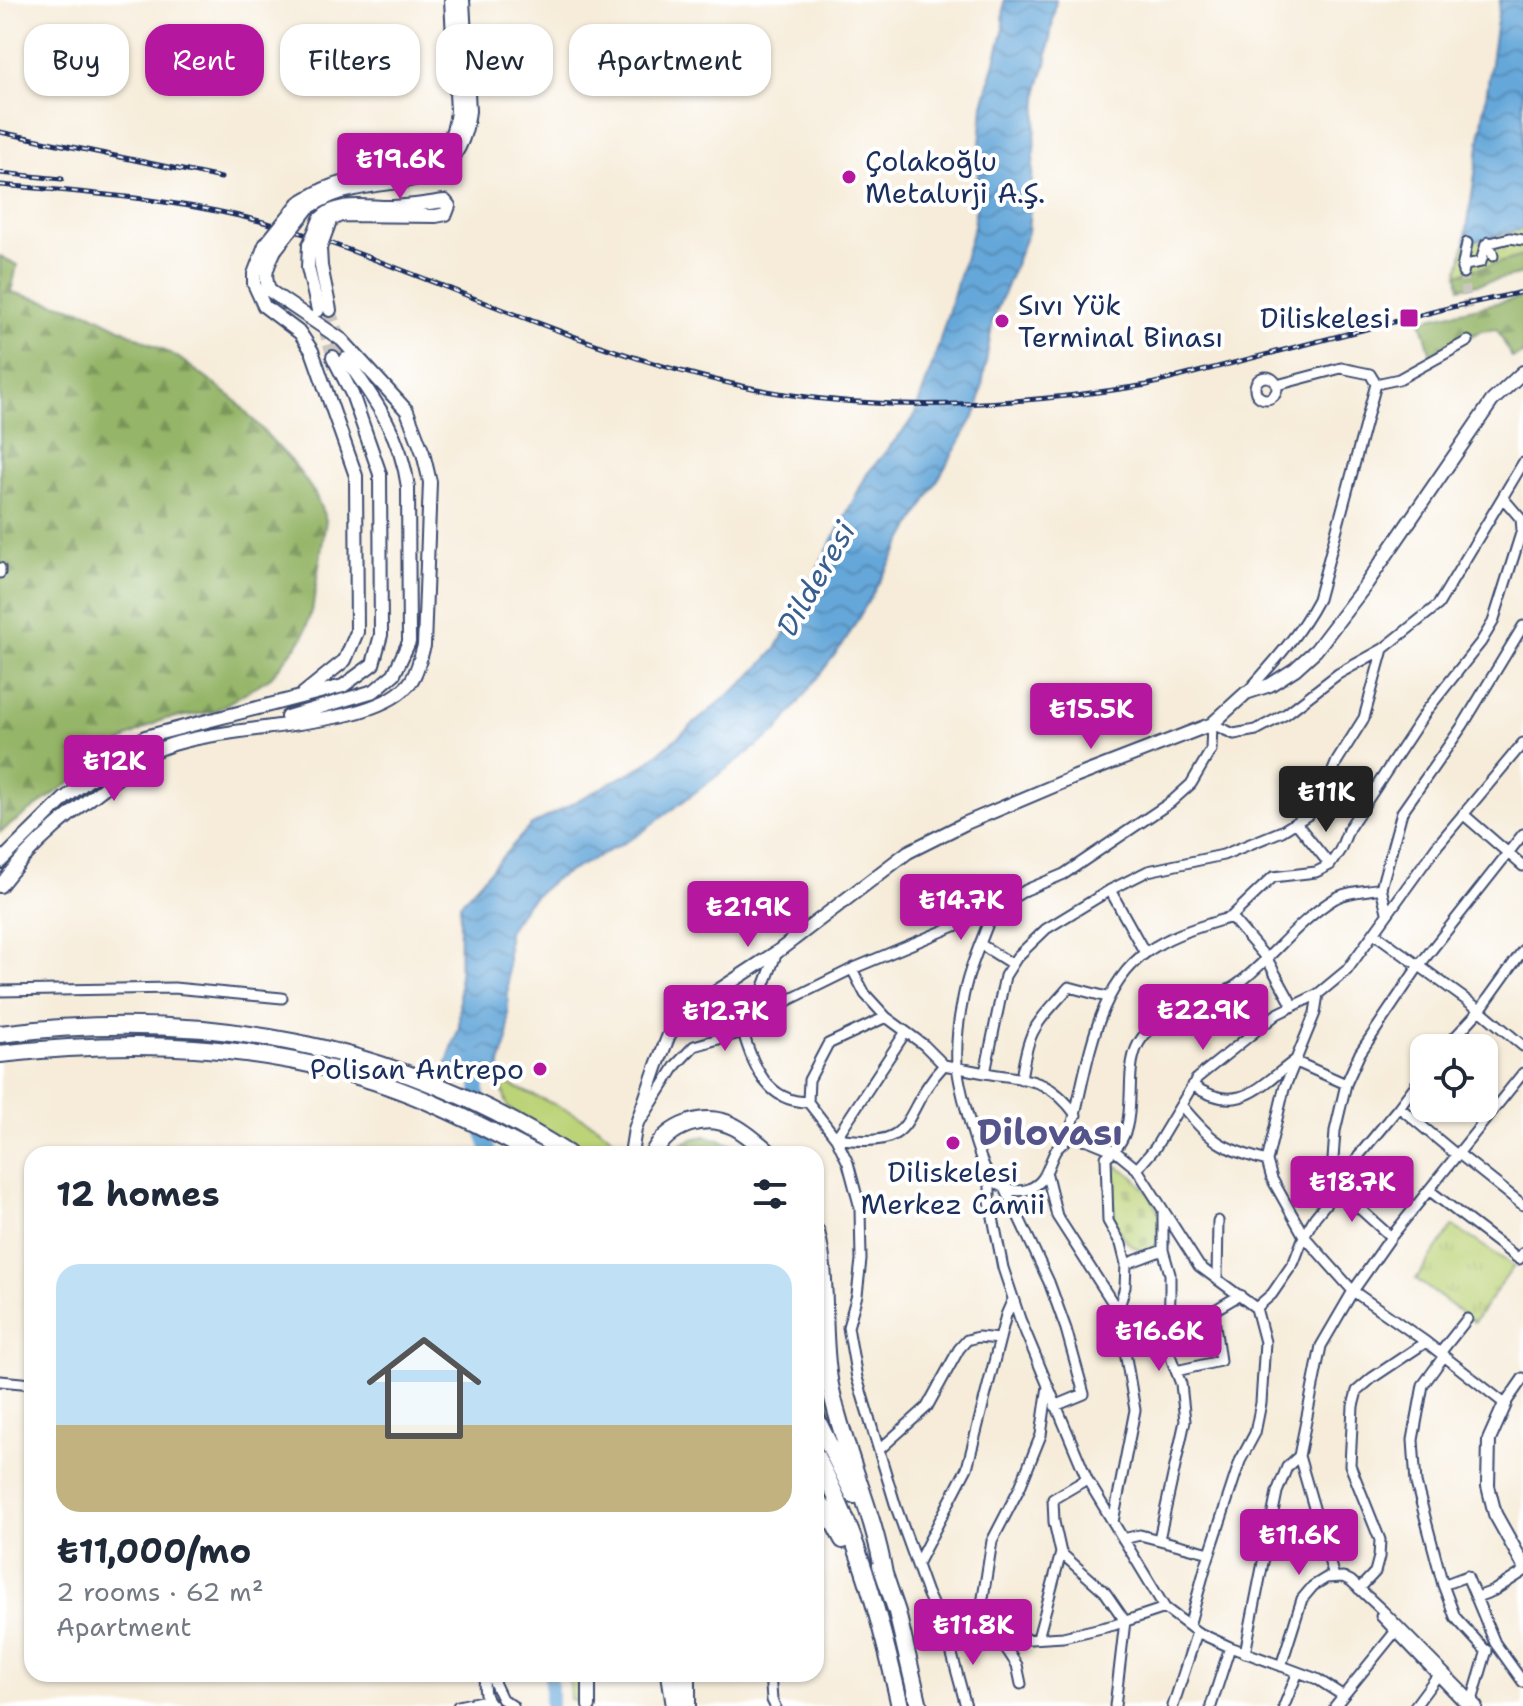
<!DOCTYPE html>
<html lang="en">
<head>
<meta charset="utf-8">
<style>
	:root { --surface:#fff; --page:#f2f2f3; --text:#1f2937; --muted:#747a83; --line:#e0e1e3; --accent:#b5179e }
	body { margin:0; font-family:"Shantell Sans",sans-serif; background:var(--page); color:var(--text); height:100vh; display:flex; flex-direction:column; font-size:30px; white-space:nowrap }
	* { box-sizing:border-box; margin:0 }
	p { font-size:26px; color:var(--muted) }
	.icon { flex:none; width:44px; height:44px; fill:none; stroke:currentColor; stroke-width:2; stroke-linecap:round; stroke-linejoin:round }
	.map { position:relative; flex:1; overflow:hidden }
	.details { position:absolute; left:24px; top:1146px; width:800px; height:536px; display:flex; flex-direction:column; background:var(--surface); border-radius:24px; box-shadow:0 2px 6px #0004 }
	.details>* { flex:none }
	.guide { position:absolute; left:24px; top:24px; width:800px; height:72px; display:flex; gap:16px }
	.controls { position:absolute; left:1410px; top:1034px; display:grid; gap:16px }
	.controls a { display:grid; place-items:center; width:88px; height:88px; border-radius:16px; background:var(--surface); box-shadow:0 2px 6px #0004; font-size:40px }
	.price { position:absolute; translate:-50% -68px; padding:0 18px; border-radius:8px; background:var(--accent); color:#fff; font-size:26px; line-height:52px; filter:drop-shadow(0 2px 4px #0008) }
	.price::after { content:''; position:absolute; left:50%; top:48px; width:24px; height:18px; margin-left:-12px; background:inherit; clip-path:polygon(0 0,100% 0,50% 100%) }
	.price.selected { background:#222; color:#fff }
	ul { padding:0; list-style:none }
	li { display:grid; align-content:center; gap:16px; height:424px; padding:0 32px }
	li+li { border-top:2px solid var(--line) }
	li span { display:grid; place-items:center; height:248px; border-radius:24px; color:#555 }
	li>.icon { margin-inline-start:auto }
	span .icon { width:144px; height:144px; fill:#fffc; stroke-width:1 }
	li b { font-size:34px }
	h2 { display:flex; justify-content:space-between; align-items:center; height:96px; padding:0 32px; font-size:34px }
	.chip { padding:0 28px; border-radius:24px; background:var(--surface); box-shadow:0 2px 6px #0004; font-size:28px; line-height:72px }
	.chip.selected { background:var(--accent); color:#fff }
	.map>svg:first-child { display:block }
	.green { fill:#bcd377; stroke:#6c816a; stroke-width:2 }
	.forest { fill:url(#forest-firs); stroke:#587263; stroke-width:2 }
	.cemetery { fill:url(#cemetery-stones); stroke:#6c816a; stroke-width:2 }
	.park { fill:url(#park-tufts); stroke:#6c816a; stroke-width:2 }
	.water { fill:url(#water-waves); stroke:#406b9c; stroke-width:2 }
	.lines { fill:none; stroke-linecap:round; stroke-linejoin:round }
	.river { stroke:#65a7d9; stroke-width:14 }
	.street-tunnel { stroke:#cac6c0; stroke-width:9; stroke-dasharray:9 4.5; stroke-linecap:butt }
	.secondary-tunnel { stroke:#cac6c0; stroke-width:12; stroke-dasharray:12 6; stroke-linecap:butt }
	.street-casing { stroke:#3c4b70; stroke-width:13 }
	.secondary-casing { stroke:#3c4b70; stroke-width:16 }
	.highway-casing { stroke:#3c4b70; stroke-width:20 }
	.street { stroke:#fff; stroke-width:9 }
	.secondary { stroke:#fff; stroke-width:12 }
	.highway { stroke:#fff; stroke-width:16 }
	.rail-casing { stroke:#1b2f5e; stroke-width:5 }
	.rail { stroke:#fff; stroke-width:2; stroke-dasharray:6; stroke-linecap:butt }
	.secondary-bridge-casing { stroke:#3c4b70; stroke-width:16; stroke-linecap:butt }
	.secondary-bridge { stroke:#fff; stroke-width:12 }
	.poi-dot { fill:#b5179e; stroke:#fff; stroke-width:3 }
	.labels { text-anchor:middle; stroke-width:8; stroke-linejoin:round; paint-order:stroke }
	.poi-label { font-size:28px; fill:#1b2f5e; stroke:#fff; text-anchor:start }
	.water-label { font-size:30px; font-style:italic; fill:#395f8f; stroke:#fff }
	.district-label { font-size:36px; font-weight:bold; fill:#54538a; stroke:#fff }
</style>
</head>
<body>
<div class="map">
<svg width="1523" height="1706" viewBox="0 0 1523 1706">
	<defs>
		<pattern id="forest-firs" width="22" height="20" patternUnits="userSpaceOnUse" patternTransform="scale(2)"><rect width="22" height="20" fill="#95b568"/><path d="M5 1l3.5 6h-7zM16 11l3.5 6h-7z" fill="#799459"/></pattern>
		<pattern id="cemetery-stones" width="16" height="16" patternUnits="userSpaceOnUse" patternTransform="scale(2)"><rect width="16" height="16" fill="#bcd377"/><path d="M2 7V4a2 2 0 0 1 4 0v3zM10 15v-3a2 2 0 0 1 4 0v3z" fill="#a1b569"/></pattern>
		<pattern id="park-tufts" width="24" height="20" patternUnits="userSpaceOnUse" patternTransform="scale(2)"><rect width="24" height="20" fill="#bcd377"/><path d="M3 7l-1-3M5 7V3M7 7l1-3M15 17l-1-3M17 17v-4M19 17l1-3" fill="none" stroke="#a1b569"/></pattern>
		<pattern id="water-waves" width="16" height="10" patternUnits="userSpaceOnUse" patternTransform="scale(2)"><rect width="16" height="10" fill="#65a7d9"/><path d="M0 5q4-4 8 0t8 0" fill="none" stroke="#5288b3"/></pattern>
	</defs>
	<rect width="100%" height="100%" fill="#fff"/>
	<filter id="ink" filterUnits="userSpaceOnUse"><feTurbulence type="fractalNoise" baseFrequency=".0125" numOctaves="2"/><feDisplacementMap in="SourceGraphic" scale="16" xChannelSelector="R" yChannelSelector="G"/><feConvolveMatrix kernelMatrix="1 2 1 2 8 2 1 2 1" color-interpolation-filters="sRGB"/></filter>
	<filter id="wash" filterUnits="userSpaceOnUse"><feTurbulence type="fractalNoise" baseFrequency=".006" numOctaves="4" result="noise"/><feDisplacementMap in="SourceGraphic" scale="32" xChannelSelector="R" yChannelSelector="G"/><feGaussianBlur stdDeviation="1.8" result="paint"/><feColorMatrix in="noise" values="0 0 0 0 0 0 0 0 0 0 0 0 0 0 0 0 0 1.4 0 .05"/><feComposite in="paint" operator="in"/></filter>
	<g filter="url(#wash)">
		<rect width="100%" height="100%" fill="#f6ecd9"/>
		<path class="green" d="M500 1080C547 1104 587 1111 625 1150V1154H584L508 1108Z
			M569 1674H584L583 1702 570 1699Z"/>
		<path class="forest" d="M0 256 17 265 11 292 88 312 179 358 234 399 293 463 315 494 326 520 313 605 303 638 271 677 213 712 164 719 128 737 98 763 0 832Z
			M1523 256V274L1460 288 1458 274Z
			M1523 297V354L1512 358 1497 329 1481 331 1431 355 1421 320Z
			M706 1136 721 1140 747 1154H672C681 1142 692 1138 706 1136Z
			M816 1254 833 1429 816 1401Z"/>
		<path class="cemetery" d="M1113 1165C1130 1169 1153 1195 1158 1212 1161 1222 1159 1236 1157 1246L1151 1252C1109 1248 1113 1201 1109 1169Z"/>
		<path class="park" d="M1523 229V256L1458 274 1465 243Z
			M1453 1226 1514 1266 1474 1322 1416 1279Z"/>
		<path class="water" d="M1004 0H1056L1046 65 1039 86 1028 232 993 320 978 410 846 640 777 731 637 836 555 879 527 903 508 931V1039L500 1064V1080L445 1068 459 1027 460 904 530 826 644 765 749 678 776 649 867 474 913 419 934 360 974 226 983 105 1003 32Z
			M1500 0H1523V229L1465 243Z"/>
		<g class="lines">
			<path class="river" d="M479 1057 477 1115 490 1154
				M551 1674V1706"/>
		</g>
	</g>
	<g filter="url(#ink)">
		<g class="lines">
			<path class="street-tunnel" d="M1463 273 1468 309"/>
			<path class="secondary-tunnel" d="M318 310 333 357
				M330 310 346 359"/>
			<g class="street-casing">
				<path id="street" d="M1489 242 1493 256
					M1462 269 1467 243
					M1463 273 1465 265 1481 262 1486 244 1510 238 1523 240
					M1255 388a11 11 0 1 1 22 0a11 11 0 1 1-22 0Z
					M1376 384 1399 379 1468 341
					M0 568V573
					M1247 692C1274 662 1299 635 1318 599L1376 384 1370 374 1341 368 1277 385
					M1212 724 1234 734 1256 730 1286 714 1338 674 1383 649 1438 605 1523 463
					M1463 814 1523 866
					M1297 824 1330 865
					M1110 890 1145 953
					M993 910C982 941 967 971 962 1004 958 1023 956 1045 957 1065 959 1086 978 1161 990 1177 998 1187 1016 1194 1029 1189 1048 1181 1047 1165 1056 1150 1059 1146 1065 1141 1069 1137 1088 1073 1092 982 1156 946 1179 932 1206 925 1231 917L1267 959 1293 1006
					M1387 912 1381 888 1402 812 1463 725 1523 626
					M1231 917 1273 877 1316 872 1330 865 1340 850 1349 828 1427 710 1481 642 1493 622 1522 530 1521 519 1503 498
					M1374 933 1480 1010 1523 1046
					M980 944 1012 964
					M777 952 759 1000 743 1032 789 1000 852 969 993 910 1026 890 1064 874 1171 802 1191 784 1211 750 1212 724
					M852 969 865 994 886 1017 924 1045 944 1065 985 1073
					M0 991 174 988 282 998
					M1318 994 1315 1013 1284 1089 1267 1161 1272 1179 1304 1236 1353 1291 1426 1342 1505 1404 1523 1378
					M886 1017 828 1044 809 1080 808 1102 836 1138 848 1163 860 1208 861 1260 857 1295 848 1327 857 1378 896 1507 927 1593 947 1636 966 1706
					M1445 1048 1480 1010 1523 950
					M1021 1079C1029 1026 1035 1026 1069 987L1107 997
					M1192 1085C1238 1115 1257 1089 1294 1061L1346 1084
					M1181 1105C1212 1142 1220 1148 1267 1161
					M1399 1107 1424 1074
					M1076 1115C1049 1077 1027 1080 985 1073L1005 976 1017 957 1046 929 1110 890 1148 871 1223 855 1282 831 1308 815 1319 804 1337 761 1364 718 1383 649
					M642 1119 676 1065 694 1046 743 1032C753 1066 767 1102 808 1102
					M1069 1137 1088 1140 1115 1151 1137 1169 1199 1266 1256 1308 1272 1294 1294 1262 1304 1236 1315 1217 1342 1184 1333 1160 1335 1131 1346 1084 1360 1053 1418 967 1523 834
					M836 1138C922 1151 898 1114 944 1065
					M836 1138 905 1033
					M1459 1154 1523 1205
					M1137 1169 1155 1148 1197 1078 1277 1014 1318 994 1347 970 1436 847 1523 743
					M1047 1175 1057 1216 1118 1311 1135 1410 1113 1522
					M990 1177V1202L1003 1268 1020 1319 1087 1479 1165 1608 1197 1632 1230 1647 1317 1679 1342 1695
					M1005 1188 1049 1282 1066 1329 1084 1394 1055 1406
					M1430 1191 1519 1259 1523 1253
					M1391 1237 1360 1209 1342 1184 1360 1154 1399 1107 1458 1156
					M1126 1264 1163 1250
					M1217 1279 1218 1221
					M1118 1311 1125 1287 1126 1264 1121 1244 1108 1221 1106 1157C1147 1129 1117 1071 1142 1038 1161 1012 1211 1004 1238 984 1272 958 1297 922 1334 899 1346 891 1367 891 1381 888
					M1440 1353 1467 1319
					M1444 1356 1423 1385 1413 1440 1416 1483 1443 1585 1455 1617 1487 1652
					M1176 1371 1220 1361 1213 1311 1240 1295
					M0 1381 32 1384
					M879 1450 927 1407 959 1349 967 1340 978 1337 1000 1339
					M1123 1539 1140 1535 1210 1553
					M1159 1539 1185 1421 1181 1384 1168 1350 1170 1294V1274L1163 1250V1210
					M1061 1553 1105 1592 1125 1621 1115 1706
					M917 1564 967 1468 1006 1315 1013 1299
					M1334 1577 1299 1456 1321 1346 1353 1291 1391 1237 1523 1073
					M1443 1585 1467 1576 1495 1643 1523 1682
					M1359 1589 1375 1572 1379 1557 1380 1540 1350 1465 1353 1406 1357 1391 1372 1378 1426 1342
					M1477 1597 1493 1591 1523 1572
					M1381 1616 1467 1706
					M1189 1626 1206 1565 1240 1461 1255 1433 1261 1403 1265 1342 1256 1308
					M947 1636 967 1643 1063 1637 1114 1625 1165 1608
					M1038 1638 1061 1553 1054 1522 1053 1499 1087 1479
					M1001 1641 1017 1665 1021 1684
					M976 1642 992 1541 1020 1487 1041 1435 1048 1386
					M1245 1653 1277 1492 1287 1467 1299 1456
					M1281 1666 1302 1599 1313 1586 1326 1578 1343 1577 1351 1581 1383 1611 1477 1706
					M485 1674C484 1687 482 1696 493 1706
					M490 1674 502 1699 513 1706
					M770 1674 772 1700 775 1706
					M1472 1701 1487 1650
					M458 1706 486 1700
					M1173 1706 1197 1632
					M1211 1706 1230 1647
					M1284 1706 1298 1672
					M1335 1706 1395 1632
					M1415 1706 1438 1675"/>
			</g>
			<g class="secondary-casing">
				<path id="secondary" d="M299 203C311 196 324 187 338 184 390 170 450 180 457 111L451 0
					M308 208C317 203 326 197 336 194 395 173 459 198 469 111L463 0
					M320 219C339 199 369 208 393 207 410 206 428 203 445 201L449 206 446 214 436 216 340 215 330 221
					M265 245 254 274V284L264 306 300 333 312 351 356 476 357 632 345 660 303 694
					M309 245 308 268 318 310
					M320 248 321 266 330 310
					M287 717 374 691 394 674 409 642 408 487C401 435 375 400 346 359
					M0 862 65 798 145 737 343 686 373 664 381 635 380 474 352 394 333 357
					M0 886C32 843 74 810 116 779 127 770 139 760 151 753 211 721 366 733 408 685 417 676 420 658 424 646L430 482 423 453 407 411 342 340 270 291C262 276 268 265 275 250
					M631 1154 635 1129 657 1065 669 1035 687 1011 777 952 908 852 966 823 1075 777 1212 724 1246 693 1270 685 1295 669 1316 650 1365 586 1492 401 1523 372
					M1505 1404 1489 1440 1488 1486 1495 1514 1523 1564
					M589 1706V1674"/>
			</g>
			<g class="highway-casing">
				<path id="highway" d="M0 1034C202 1008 396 1043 568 1154
					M0 1054C114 1041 227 1042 339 1071 408 1088 473 1121 535 1154
					M653 1154C668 1125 705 1111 735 1127 748 1134 759 1144 770 1154
					M816 1232C829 1282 820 1334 830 1385 843 1450 873 1509 884 1574
					M816 1418 854 1495
					M816 1456C858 1534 881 1621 900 1706
					M816 1500 829 1514 843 1540
					M881 1565 897 1612 919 1706
					M670 1674 675 1706
					M687 1706V1674"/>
			</g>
			<use href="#street" class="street"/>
			<use href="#secondary" class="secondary"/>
			<use href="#highway" class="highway"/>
			<g class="rail-casing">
				<path id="rail" d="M0 132 221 178
					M0 173 62 179
					M0 185C103 194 205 201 304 234 464 288 617 368 785 394 906 413 1027 404 1147 385L1452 307 1523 292"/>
			</g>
			<use href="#rail" class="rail"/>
			<g class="secondary-bridge-casing">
				<path id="secondary-bridge" d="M265 245 299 203
					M309 245 320 219
					M320 248 330 221
					M275 250 308 208"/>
			</g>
			<use href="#secondary-bridge" class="secondary-bridge"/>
		</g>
	</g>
	<g class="poi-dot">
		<circle cx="849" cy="177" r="8"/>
		<rect x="1399" y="308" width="20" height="20" rx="4"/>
		<circle cx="1002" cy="321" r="8"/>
		<circle cx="540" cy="1069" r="8"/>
		<circle cx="953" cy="1143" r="8"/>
	</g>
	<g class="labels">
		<g class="poi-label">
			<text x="865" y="171">Çolakoğlu<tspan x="865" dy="32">Metalurji A.Ş.</tspan></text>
			<text x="1018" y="315">Sıvı Yük<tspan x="1018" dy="32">Terminal Binası</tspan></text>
			<text x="1391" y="328" text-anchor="end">Diliskelesi</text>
			<text x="524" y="1079" text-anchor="end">Polisan Antrepo</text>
			<text x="953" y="1182" text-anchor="middle">Diliskelesi<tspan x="953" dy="32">Merkez Camii</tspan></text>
		</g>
		<g class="water-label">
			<text transform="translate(816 579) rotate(-60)" y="10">Dilderesi</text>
		</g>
		<g class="district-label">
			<text x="1050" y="1145">Dilovası</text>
		</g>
	</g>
</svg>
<div class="controls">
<a><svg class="icon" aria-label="locate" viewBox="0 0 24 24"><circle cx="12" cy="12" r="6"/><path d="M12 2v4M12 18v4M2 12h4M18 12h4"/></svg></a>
</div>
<b class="price" style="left:400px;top:201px">₺19.6K</b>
<b class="price" style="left:1091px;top:751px">₺15.5K</b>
<b class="price" style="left:114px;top:803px">₺12K</b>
<b class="price selected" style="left:1326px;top:834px">₺11K</b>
<b class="price" style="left:961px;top:942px">₺14.7K</b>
<b class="price" style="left:748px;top:949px">₺21.9K</b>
<b class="price" style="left:1203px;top:1052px">₺22.9K</b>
<b class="price" style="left:725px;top:1053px">₺12.7K</b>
<b class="price" style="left:1352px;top:1224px">₺18.7K</b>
<b class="price" style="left:1159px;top:1373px">₺16.6K</b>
<b class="price" style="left:1299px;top:1577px">₺11.6K</b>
<b class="price" style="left:973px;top:1667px">₺11.8K</b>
<div class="guide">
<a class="chip">Buy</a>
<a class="chip selected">Rent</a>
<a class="chip">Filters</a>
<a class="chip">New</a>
<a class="chip">Apartment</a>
</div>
<section class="details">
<h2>12 homes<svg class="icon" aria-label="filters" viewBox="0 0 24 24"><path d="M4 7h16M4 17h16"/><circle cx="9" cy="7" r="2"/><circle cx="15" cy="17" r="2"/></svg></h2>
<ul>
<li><span style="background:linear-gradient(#bfe0f5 65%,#c2b280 0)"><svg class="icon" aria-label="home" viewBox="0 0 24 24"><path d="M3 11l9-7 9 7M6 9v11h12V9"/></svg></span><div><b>₺11,000/mo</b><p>2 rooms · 62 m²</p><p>Apartment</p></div></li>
</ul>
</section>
</div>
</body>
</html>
